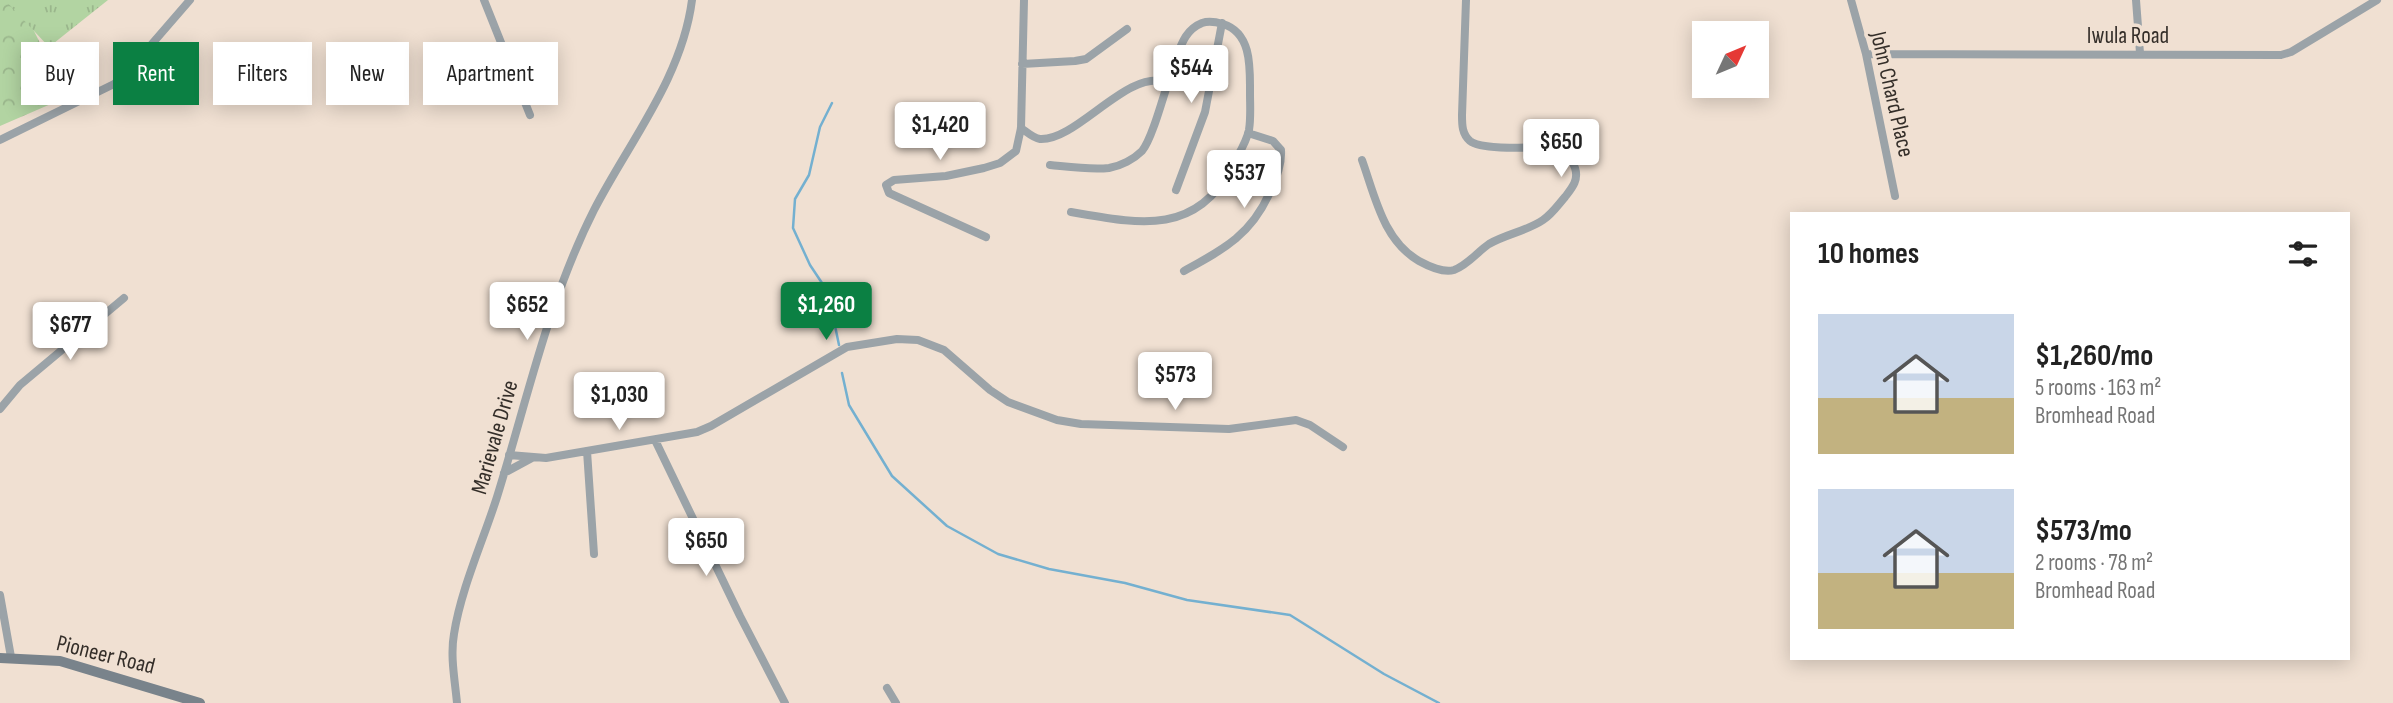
<!DOCTYPE html>
<html lang="en">
<head>
<meta charset="utf-8">
<style>
	:root { --surface:#fff; --page:#f6f6f6; --text:#222; --muted:#767676; --accent:#0b8043 }
	body { margin:0; font-family:"Sofia Sans Condensed",sans-serif; background:var(--page); color:var(--text); height:100vh; display:flex; flex-direction:column; font-size:26px; white-space:nowrap }
	* { box-sizing:border-box; margin:0 }
	p { font-size:23px; color:var(--muted) }
	.icon { flex:none; width:38px; height:38px; fill:none; stroke:currentColor; stroke-width:2; stroke-linecap:round; stroke-linejoin:round }
	.map { position:relative; flex:1; overflow:hidden }
	.sheet { position:absolute; left:1790px; top:212px; width:560px; height:448px; display:flex; flex-direction:column; background:var(--surface); border-radius:0px; box-shadow:0 4px 18px #0003 }
	.sheet>* { flex:none }
	.guide { position:absolute; left:21px; top:42px; width:665px; height:63px; display:flex; gap:14px }
	.needle { width:46px; rotate:46deg }
	.controls { position:absolute; left:1692px; top:21px; display:grid; gap:14px }
	.controls a { display:grid; place-items:center; width:77px; height:77px; border-radius:0px; background:var(--surface); box-shadow:0 4px 18px #0003; font-size:35px }
	.price { position:absolute; translate:-50% -60px; padding:0 16px; border-radius:7px; background:#fff; color:#222; font-size:23px; line-height:46px; filter:drop-shadow(0 2px 4px #0008) }
	.price::after { content:''; position:absolute; left:50%; top:42px; width:21px; height:16px; margin-left:-10px; background:inherit; clip-path:polygon(0 0,100% 0,50% 100%) }
	.price.on { background:var(--accent); color:#fff }
	ul { padding:0; list-style:none }
	li { display:flex; align-items:center; gap:21px; height:175px; padding:0 28px }
	li span { display:grid; place-items:center; flex:none; width:196px; height:140px; border-radius:0px; color:#555 }
	li>.icon { margin-inline-start:auto }
	span .icon { width:84px; height:84px; fill:#fffc; stroke-width:1 }
	li b { font-size:30px }
	h2 { display:flex; justify-content:space-between; align-items:center; height:84px; padding:0 28px; font-size:30px }
	.chip { padding:0 24px; border-radius:0px; background:var(--surface); box-shadow:0 4px 18px #0003; font-size:24px; line-height:63px }
	.chip.on { background:var(--accent); color:#fff }
	.map>svg:first-child { display:block }
	.forest { fill:url(#forest-crowns) }
	.park { fill:url(#park-tufts) }
	.lines { fill:none; stroke-linecap:round; stroke-linejoin:round }
	.stream { stroke:#74b0d0; stroke-width:2.5 }
	.street { stroke:#9ba3a8; stroke-width:8 }
	.secondary { stroke:#79838b; stroke-width:10 }
	.labels { text-anchor:middle; stroke-width:7; stroke-linejoin:round; paint-order:stroke }
	.street-label { font-size:23px; fill:#342e29; stroke:#f0e0d2 }
</style>
</head>
<body>
<div class="map">
<svg width="2393" height="703" viewBox="0 0 2393 703">
	<defs>
		<pattern id="forest-crowns" width="20" height="18" patternUnits="userSpaceOnUse" patternTransform="scale(1.75)"><rect width="20" height="18" fill="#b2d4a2"/><path d="M2 6a3 3 0 1 1 6 0M12 15a3 3 0 1 1 6 0" fill="none" stroke="#9ab68c"/></pattern>
		<pattern id="park-tufts" width="24" height="20" patternUnits="userSpaceOnUse" patternTransform="scale(1.75)"><rect width="24" height="20" fill="#b2d4a2"/><path d="M3 7l-1-3M5 7V3M7 7l1-3M15 17l-1-3M17 17v-4M19 17l1-3" fill="none" stroke="#9ab68c"/></pattern>
	</defs>
	<rect width="100%" height="100%" fill="#f0e0d2"/>
	<path class="forest" d="M0 0H85L33 29 67 97 0 126Z"/>
	<path class="park" d="M5 0H108L49 47Z"/>
	<g class="lines">
		<path class="stream" d="M832 103 820 127 809 175 795 199 793 228 810 265 828 292 839 345
			M842 373 849 405 892 476 947 526 998 554 1049 569 1125 583 1187 600 1290 615 1384 674 1439 703"/>
		<path class="street" d="M484 0 530 115
			M1851 0 1866 54 1895 196
			M2136 0 2140 53
			M1866 54 2281 55 2291 52 2377 0
			M1022 64 1075 61 1086 59 1127 29
			M1021 128C1027 132 1033 138 1040 139 1077 141 1127 69 1166 82
			M0 140 114 84 125 75 190 0
			M1362 160C1375 196 1383 240 1419 261 1428 266 1444 273 1454 270 1468 265 1477 252 1489 244 1506 234 1527 231 1543 220 1552 214 1558 205 1565 197 1572 188 1579 180 1575 168 1571 156 1565 150 1553 147 1536 147 1482 151 1470 141 1462 134 1462 125 1462 115L1466 0
			M1050 165C1070 167 1090 170 1109 168 1121 166 1134 159 1142 151 1154 137 1168 77 1177 56 1182 42 1187 29 1202 23 1208 21 1216 22 1223 24 1252 33 1250 68 1250 93 1250 105 1251 118 1249 130 1246 144 1237 156 1231 169 1194 237 1136 223 1071 212
			M1176 190 1205 112 1222 23
			M986 237 889 193 886 185 894 180 946 176 984 168 1000 163 1016 151 1021 128 1024 0
			M1184 271C1224 249 1251 235 1270 192 1276 178 1282 165 1281 150L1273 141 1248 133
			M0 409 20 385 124 298
			M655 440 740 616 785 703
			M587 451 594 554
			M509 455 546 458 697 432 711 426 847 347 897 339 918 340 944 350 990 390 1008 402 1057 420 1081 424 1229 429 1296 420 1310 425 1343 447
			M504 473 532 458
			M0 595 11 657
			M887 688 896 703
			M457 703C455 681 450 656 454 634 461 589 483 541 497 497 527 401 548 301 594 210 629 142 682 78 692 0"/>
		<path class="secondary" d="M0 658 60 661 200 703"/>
	</g>
	<g class="labels">
		<g class="street-label">
			<text x="2128" y="43">Iwula Road</text>
			<text transform="translate(1893 94) rotate(77)" y="8">John Chard Place</text>
			<text transform="translate(494 437) rotate(-74)" y="8">Marievale Drive</text>
			<text transform="translate(106 654) rotate(14)" y="8">Pioneer Road</text>
		</g>
	</g>
</svg>
<div class="controls">
<a><svg class="needle" viewBox="-14 -14 28 28"><path d="M0-13l5 13h-10z" fill="#e53935"/><path d="M0 13l5-13h-10z" fill="#767676"/></svg></a>
</div>
<b class="price" style="left:1191px;top:105px">$544</b>
<b class="price" style="left:940px;top:162px">$1,420</b>
<b class="price" style="left:1561px;top:179px">$650</b>
<b class="price" style="left:1244px;top:210px">$537</b>
<b class="price" style="left:527px;top:342px">$652</b>
<b class="price on" style="left:826px;top:342px">$1,260</b>
<b class="price" style="left:70px;top:362px">$677</b>
<b class="price" style="left:1175px;top:412px">$573</b>
<b class="price" style="left:619px;top:432px">$1,030</b>
<b class="price" style="left:706px;top:578px">$650</b>
<div class="guide">
<a class="chip">Buy</a>
<a class="chip on">Rent</a>
<a class="chip">Filters</a>
<a class="chip">New</a>
<a class="chip">Apartment</a>
</div>
<section class="sheet">
<h2>10 homes<svg class="icon" aria-label="filters" viewBox="0 0 24 24"><path d="M4 7h16M4 17h16"/><circle cx="9" cy="7" r="2"/><circle cx="15" cy="17" r="2"/></svg></h2>
<ul>
<li><span style="background:linear-gradient(#c9d6e8 60%,#c2b280 0)"><svg class="icon" aria-label="home" viewBox="0 0 24 24"><path d="M3 11l9-7 9 7M6 9v11h12V9"/></svg></span><div><b>$1,260/mo</b><p>5 rooms · 163 m²</p><p>Bromhead Road</p></div></li>
<li><span style="background:linear-gradient(#c9d6e8 60%,#c2b280 0)"><svg class="icon" aria-label="home" viewBox="0 0 24 24"><path d="M3 11l9-7 9 7M6 9v11h12V9"/></svg></span><div><b>$573/mo</b><p>2 rooms · 78 m²</p><p>Bromhead Road</p></div></li>
</ul>
</section>
</div>
</body>
</html>
